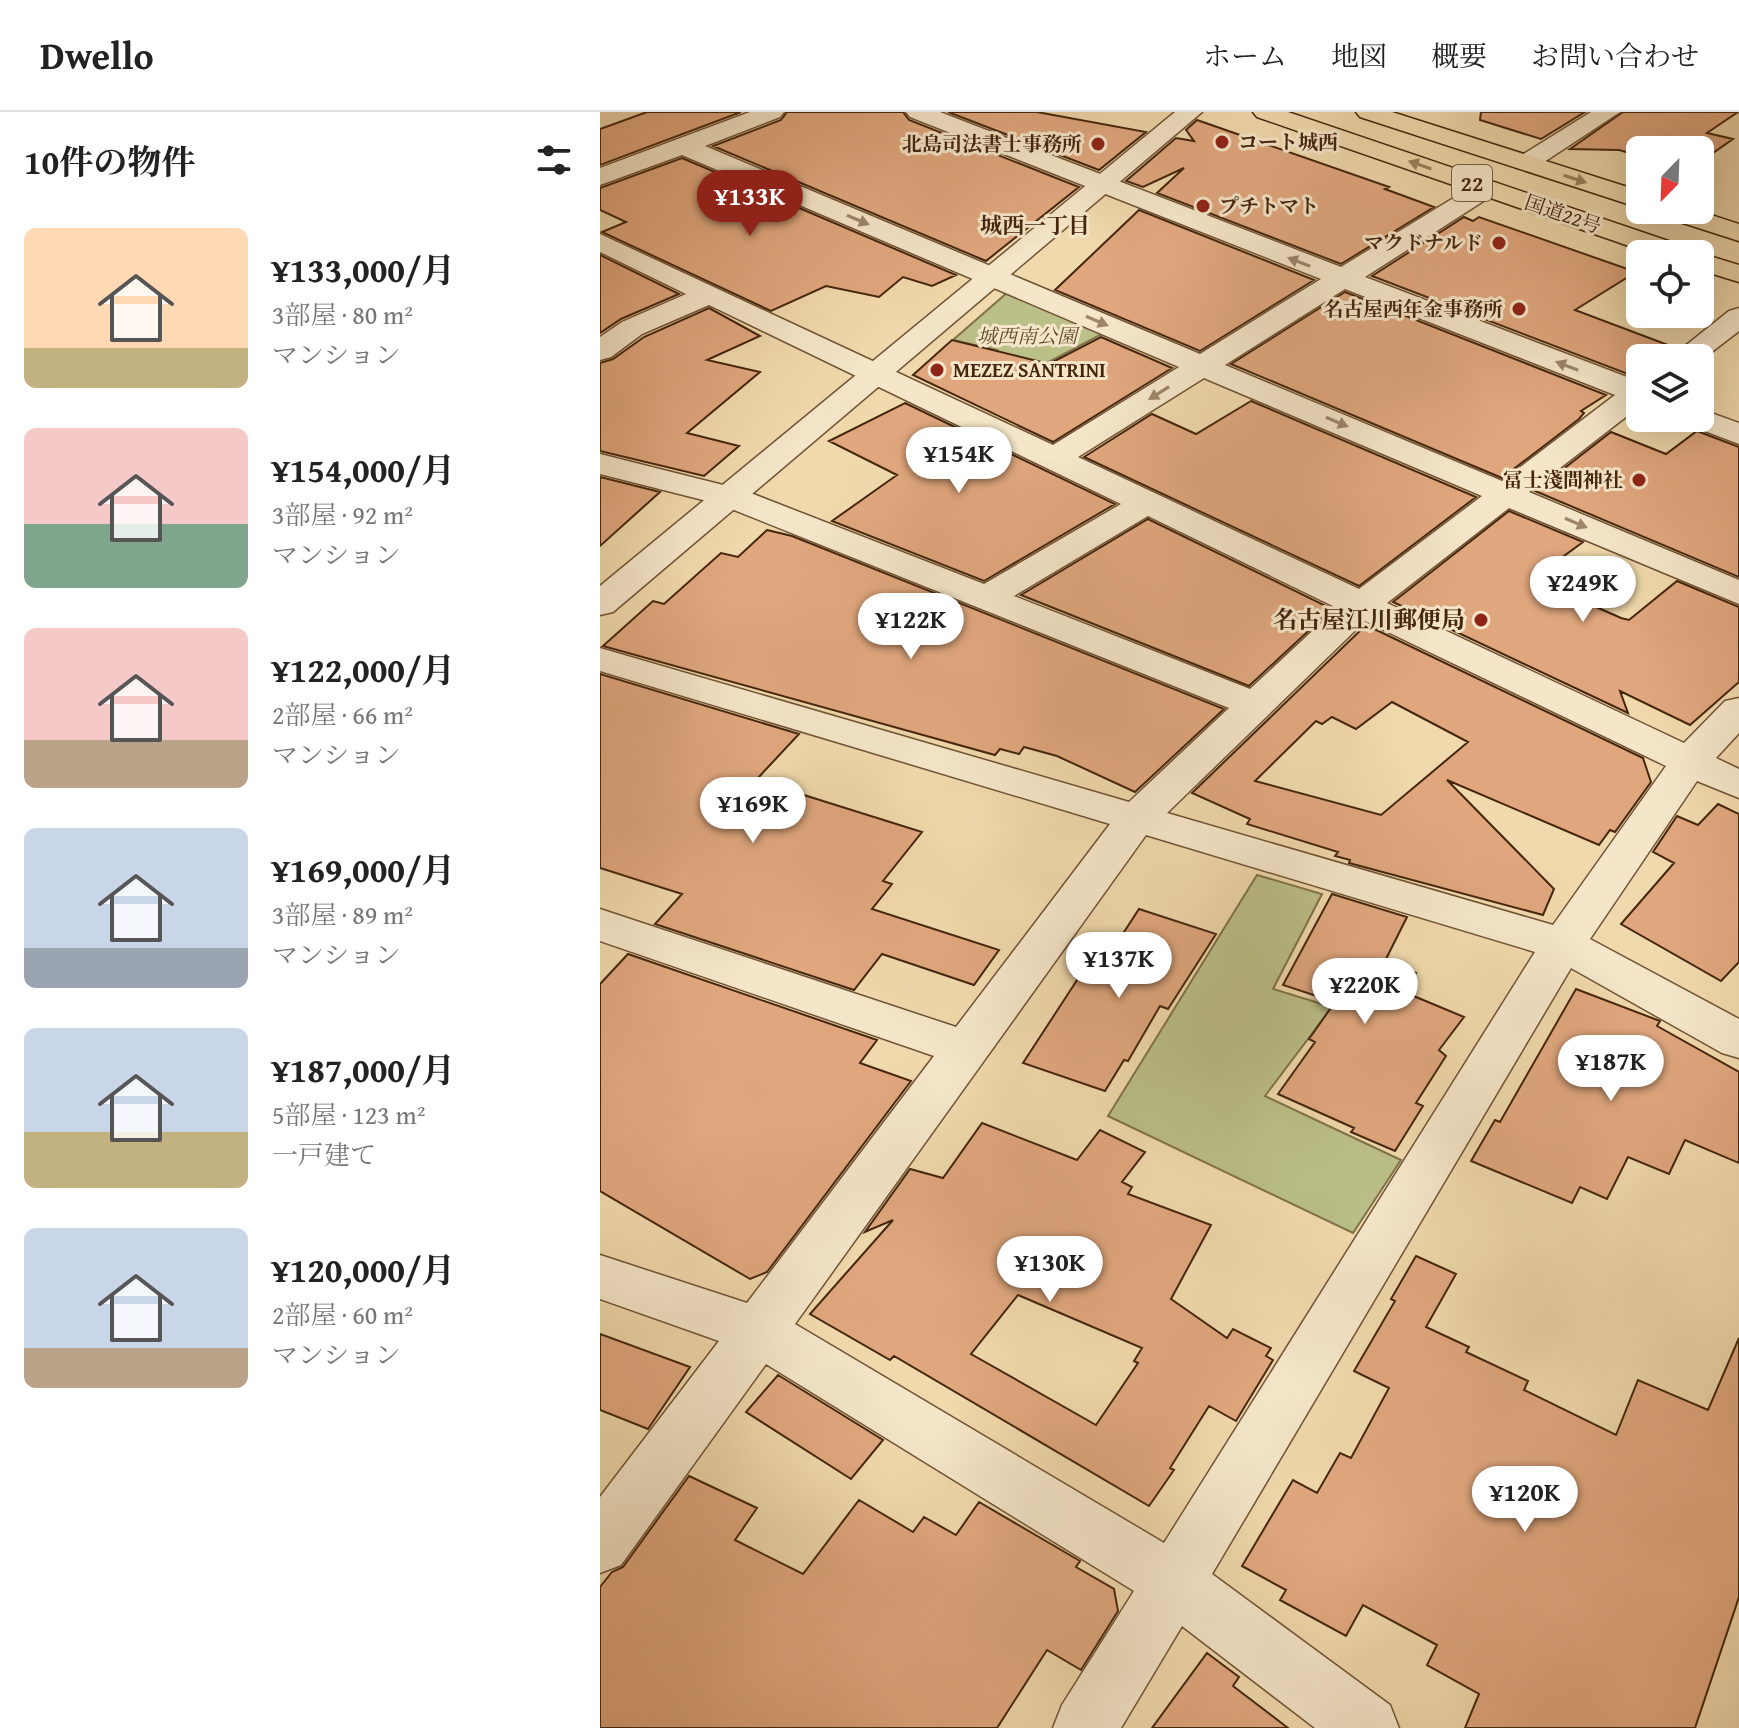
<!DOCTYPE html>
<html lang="ja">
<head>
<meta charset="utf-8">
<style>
	:root { --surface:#fff; --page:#f2f2f2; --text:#222; --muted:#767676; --line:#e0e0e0; --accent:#8f2418 }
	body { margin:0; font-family:"Gentium Book Plus","Noto Serif JP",serif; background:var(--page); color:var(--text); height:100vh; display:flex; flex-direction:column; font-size:30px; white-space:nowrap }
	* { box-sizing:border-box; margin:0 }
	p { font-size:26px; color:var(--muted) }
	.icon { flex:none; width:44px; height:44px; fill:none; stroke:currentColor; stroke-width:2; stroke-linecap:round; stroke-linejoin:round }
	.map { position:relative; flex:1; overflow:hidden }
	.drawer { display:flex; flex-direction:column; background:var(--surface); width:600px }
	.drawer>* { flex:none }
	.needle { width:52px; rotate:203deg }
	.buttons { position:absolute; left:1026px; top:24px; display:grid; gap:16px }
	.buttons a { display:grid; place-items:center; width:88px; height:88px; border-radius:12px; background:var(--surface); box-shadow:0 8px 32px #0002; font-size:40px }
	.price { position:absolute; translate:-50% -68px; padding:0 18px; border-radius:28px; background:#fff; color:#222; font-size:26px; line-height:52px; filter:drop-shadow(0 2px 4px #0008) }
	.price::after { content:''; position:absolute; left:50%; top:48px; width:24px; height:18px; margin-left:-12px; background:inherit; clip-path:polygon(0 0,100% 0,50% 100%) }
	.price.selected { background:var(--accent); color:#fff }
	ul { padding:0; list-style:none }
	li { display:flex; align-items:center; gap:24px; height:200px; padding:0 24px }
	li span { display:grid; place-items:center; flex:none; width:224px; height:160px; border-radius:12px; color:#555 }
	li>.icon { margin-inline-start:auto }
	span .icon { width:96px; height:96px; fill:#fffc; stroke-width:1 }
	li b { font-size:34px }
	h2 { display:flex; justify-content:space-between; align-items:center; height:96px; padding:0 24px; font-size:34px }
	header { display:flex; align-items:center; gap:48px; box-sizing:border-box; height:112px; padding:0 40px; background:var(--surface); border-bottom:2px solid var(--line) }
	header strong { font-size:38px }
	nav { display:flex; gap:44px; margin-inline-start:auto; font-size:28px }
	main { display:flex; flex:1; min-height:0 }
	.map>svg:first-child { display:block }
	.green { fill:#bbbf88; stroke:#80724a; stroke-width:2 }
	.building { fill:#e0a77e; stroke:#45260d; stroke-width:2; fill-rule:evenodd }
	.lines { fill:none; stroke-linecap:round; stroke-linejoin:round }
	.minor-casing { stroke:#705335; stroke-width:3 }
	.tertiary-casing { stroke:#705335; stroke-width:3 }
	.trunk-casing { stroke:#45260d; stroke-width:3 }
	.minor { fill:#f5e6c9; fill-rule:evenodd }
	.tertiary { fill:#f5e6c9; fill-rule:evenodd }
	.trunk { fill:#f0d9ac; fill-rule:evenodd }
	.oneway { fill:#9a805c }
	.oneway2 { fill:#9d866b }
	.poi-dot { fill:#8f2418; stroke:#f5e6c9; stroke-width:3 }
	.labels { text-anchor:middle; stroke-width:6; stroke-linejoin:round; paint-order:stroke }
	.far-poi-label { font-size:20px; font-weight:bold; fill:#45260d; stroke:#f5e6c9; text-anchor:end }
	.far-street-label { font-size:20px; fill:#45260d; stroke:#f5e6c9 }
	.far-park-label { font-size:20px; font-style:italic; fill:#624c2c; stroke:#f5e6c9 }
	.shield { fill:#f5e6c9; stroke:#7a6045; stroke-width:2 }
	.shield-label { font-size:22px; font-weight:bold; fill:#45260d }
	.far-neighbourhood-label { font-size:22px; font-weight:bold; fill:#45260d; stroke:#f5e6c9 }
	.poi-label { font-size:24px; font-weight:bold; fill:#45260d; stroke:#f5e6c9; text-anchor:end }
</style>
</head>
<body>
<header>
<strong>Dwello</strong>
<nav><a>ホーム</a><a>地図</a><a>概要</a><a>お問い合わせ</a></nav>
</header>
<main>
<section class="drawer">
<h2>10件の物件<svg class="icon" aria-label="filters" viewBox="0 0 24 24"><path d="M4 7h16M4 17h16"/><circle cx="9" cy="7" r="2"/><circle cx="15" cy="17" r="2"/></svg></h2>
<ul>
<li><span style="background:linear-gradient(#ffd9b3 75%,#c2b280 0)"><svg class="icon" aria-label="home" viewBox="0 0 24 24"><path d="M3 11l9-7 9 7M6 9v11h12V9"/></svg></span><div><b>¥133,000/月</b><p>3部屋 · 80 m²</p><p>マンション</p></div></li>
<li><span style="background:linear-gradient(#f6c9c9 60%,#7fa58c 0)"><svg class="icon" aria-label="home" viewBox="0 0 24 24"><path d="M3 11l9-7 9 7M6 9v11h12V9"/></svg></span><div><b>¥154,000/月</b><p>3部屋 · 92 m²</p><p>マンション</p></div></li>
<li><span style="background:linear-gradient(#f6c9c9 70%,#b9a48a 0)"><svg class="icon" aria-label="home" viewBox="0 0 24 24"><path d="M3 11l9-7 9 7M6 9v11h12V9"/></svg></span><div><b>¥122,000/月</b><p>2部屋 · 66 m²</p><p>マンション</p></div></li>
<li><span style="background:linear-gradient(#c9d6e8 75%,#9aa5b1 0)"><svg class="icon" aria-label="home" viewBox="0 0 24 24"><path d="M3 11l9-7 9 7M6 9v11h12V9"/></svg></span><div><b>¥169,000/月</b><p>3部屋 · 89 m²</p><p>マンション</p></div></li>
<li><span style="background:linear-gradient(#c9d6e8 65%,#c2b280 0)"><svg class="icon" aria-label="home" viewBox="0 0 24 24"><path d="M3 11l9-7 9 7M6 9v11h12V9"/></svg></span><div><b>¥187,000/月</b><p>5部屋 · 123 m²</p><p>一戸建て</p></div></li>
<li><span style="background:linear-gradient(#c9d6e8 75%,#b9a48a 0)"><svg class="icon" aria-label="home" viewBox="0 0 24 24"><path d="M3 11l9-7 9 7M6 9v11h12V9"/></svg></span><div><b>¥120,000/月</b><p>2部屋 · 60 m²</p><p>マンション</p></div></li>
</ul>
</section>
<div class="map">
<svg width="1139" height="1616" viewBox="0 0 1139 1616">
	<rect width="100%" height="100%" fill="#f0d9ac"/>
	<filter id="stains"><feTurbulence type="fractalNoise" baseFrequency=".0025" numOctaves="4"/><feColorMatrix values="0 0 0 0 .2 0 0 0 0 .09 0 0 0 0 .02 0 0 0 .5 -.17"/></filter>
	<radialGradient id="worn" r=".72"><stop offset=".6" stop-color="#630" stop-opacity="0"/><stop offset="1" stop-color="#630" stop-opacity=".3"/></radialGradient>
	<path class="green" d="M408 180 504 221 428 261 391 244 397 238 353 228Z
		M657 763 722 782 673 877 732 895 665 984 801 1048 753 1121 508 1004Z"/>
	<path class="building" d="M47 0H141L0 53V17Z
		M187 0H303L309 8 479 75 386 149 113 34 181 8Z
		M348 0H437L546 20 499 58Z
		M881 0H985L941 27 880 8Z
		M1023 0H1138L1107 21 1133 27 1100 50V38H1040V44L1019 38 970 37Z
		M597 8 789 75 785 77 834 95 741 152 557 81 584 56 543 75 526 69 576 26 594 29 586 18Z
		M82 46 356 163 332 174 303 165 279 185 226 174 171 199 2 120 26 110 0 98V76Z
		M539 98 714 168 600 239 455 178Z
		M864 105 873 109 879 105 1036 160 975 198 1076 236 1061 246H1040V260L1033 264 772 164Z
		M0 143 79 182 21 207 0 221Z
		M745 180 1006 283 981 299 984 301 979 307 902 366 631 252Z
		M109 196 160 224 107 248 160 260 87 321 139 334 104 364 0 339V251L13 247 44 225Z
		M501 225 572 256 453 330 313 263 352 228 449 252Z
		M651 289 876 385 759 474 484 345 552 302 596 322Z
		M305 291 515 392 384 469 232 409 297 363 229 329Z
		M1097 319 1139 335V465L935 379 1011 320 1066 342Z
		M0 365 60 380 0 434Z
		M909 399 983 430 934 466 935 468 1021 506 1029 508 1077 469 1139 495V570L1090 613 1020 579 1028 601 793 490Z
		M548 407 732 497 649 574 421 483Z
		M167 418 192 424 624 597 535 680 457 644 424 635 419 642 400 637 395 643 3 534 53 489 64 492 121 441 138 445Z
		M766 513 1043 646 1051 670 1015 720 1010 718 999 733 847 668 954 777 943 803 749 751 750 748 735 744 738 740 647 712 650 707 592 681ZM792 590 868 630 781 703 655 669 716 609 722 612 732 605 756 617Z
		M0 562 199 622 156 668 322 720 283 769 292 772 272 797 399 838 374 873 282 842 254 878 55 812 82 782 0 756Z
		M1118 692 1139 702V850L1121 869 1021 812 1074 751 1053 740 1077 704 1098 713Z
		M732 782 807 805 785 849 816 861 804 880 864 905 839 938 846 944 816 991 823 994 795 1039 751 1020 754 1016 678 982 715 930 709 927 735 890 683 873Z
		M539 797 616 822 568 897 560 894 528 949 524 948 505 979 423 951 496 839 509 843Z
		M28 842 277 928 260 951 311 969 167 1160 150 1167 0 1079V872Z
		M976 877 1060 909 1057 914 1139 960V1051L1085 1028 1069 1062 1028 1045 1007 1087 980 1075 972 1091 871 1049 895 1008 900 1010Z
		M382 1011 477 1048 500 1018 545 1040 522 1070 532 1075 528 1082 611 1113 571 1187 627 1226 633 1217 671 1236 666 1244 673 1248 636 1309 609 1294 570 1356 574 1358 549 1394 294 1244 290 1248 210 1202 293 1108 265 1120 310 1057 343 1066ZM418 1183 542 1236 534 1249 538 1251 496 1313 371 1242Z
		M816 1144 856 1162 826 1215 869 1235 866 1240 928 1269 924 1278 1016 1323 1038 1268 1108 1298 1139 1226V1485L1095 1616H865L879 1582 827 1553 837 1533 763 1493 746 1524 680 1488 686 1478 642 1454 693 1368 717 1381 740 1341 751 1346 789 1276 754 1259 795 1189 791 1187Z
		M0 1222 90 1255 48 1317 0 1298Z
		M178 1263 283 1328 251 1367 146 1300Z
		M89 1364 157 1396 135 1428 203 1462 259 1388 313 1420 324 1405 356 1423 379 1390 480 1449 476 1455 514 1477 518 1499 481 1558 447 1538 397 1616H0V1475L12 1460 23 1455Z
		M607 1541 639 1565 633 1574 688 1616H552Z"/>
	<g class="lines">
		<g class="minor-casing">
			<path id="minor" d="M150 0H184L180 5 105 34 600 242 721 167 310 5 306 0H340L741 155 878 71H896L900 76 896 81 765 165 1040 270V294L929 380 1139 468V492L909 396 787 491 1084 631 1125 589 1139 586V621L1116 646 1139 657V686L1097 669 990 827 1139 907V946L1122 941 971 856 612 1462 790 1593 799 1616H715L582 1514 521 1616H453L462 1593 534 1479 166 1252 21 1453 0 1461V1385L119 1229 0 1187V1143L147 1191 334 944 0 829V797L356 915 510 712 0 559V536L529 690 629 596 119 392 0 362V342L143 378 384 472 521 392 109 193 42 222 11 245 0 248V225L22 210 86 182 0 140V122L453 333 579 255 82 43 0 73V56ZM745 177 1015 283 902 369 625 253ZM604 266 882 384 759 477 478 345ZM548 404 737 496 650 577 414 484ZM765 509 1066 654 953 813 567 701ZM546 723 935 840 564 1431 195 1212Z
				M991 0H1020L935 56H917L913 51 917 46Z
				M1139 196V219L1100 249V246H1070L1129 199Z
				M1100 297 1139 311V332L1089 313 1084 306H1100Z"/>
		</g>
		<g class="tertiary-casing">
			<path id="tertiary" d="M575 0H602L13 500 0 503V474Z"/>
		</g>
		<g class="trunk-casing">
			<path id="trunk" d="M653 0H688L1089 136 1093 142H1052L657 5Z
				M756 0H792L1040 79V96L760 5Z
				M1057 98H1096L1139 112V129L1061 104Z
				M1100 141 1139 153V170L1100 158V142H1095Z"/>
		</g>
		<use href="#minor" class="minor"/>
		<use href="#tertiary" class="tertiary"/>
		<use href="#trunk" class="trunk"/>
	</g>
	<defs><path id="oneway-solid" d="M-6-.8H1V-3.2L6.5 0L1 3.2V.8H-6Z" transform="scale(2)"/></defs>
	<g class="oneway">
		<use href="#oneway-solid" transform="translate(820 53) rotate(-161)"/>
		<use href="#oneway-solid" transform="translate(975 67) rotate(18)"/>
	</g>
	<g class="oneway2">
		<use href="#oneway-solid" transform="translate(258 108) rotate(23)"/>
		<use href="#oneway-solid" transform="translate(699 150) rotate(-159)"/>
		<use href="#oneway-solid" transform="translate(497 209) rotate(23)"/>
		<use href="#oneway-solid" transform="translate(967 254) rotate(-159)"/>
		<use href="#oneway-solid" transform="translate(559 281) rotate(148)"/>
		<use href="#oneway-solid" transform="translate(737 310) rotate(23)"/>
		<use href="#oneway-solid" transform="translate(976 411) rotate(23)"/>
	</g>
	<g class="poi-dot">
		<circle cx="622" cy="30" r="8"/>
		<circle cx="498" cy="32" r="8"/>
		<circle cx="603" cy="94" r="8"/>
		<circle cx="899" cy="131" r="8"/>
		<circle cx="919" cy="197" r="8"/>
		<circle cx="337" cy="258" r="8"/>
		<circle cx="1039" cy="368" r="8"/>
		<circle cx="881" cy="508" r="8"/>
	</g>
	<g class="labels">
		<g class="far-poi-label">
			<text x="638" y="37" text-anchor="start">コート城西</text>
			<text x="482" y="39">北島司法書士事務所</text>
			<text x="619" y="101" text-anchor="start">プチトマト</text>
			<text x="883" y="138">マクドナルド</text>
			<text x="903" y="204">名古屋西年金事務所</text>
			<text x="353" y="265" text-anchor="start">MEZEZ SANTRINI</text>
			<text x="1023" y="375">冨士淺間神社</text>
		</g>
		<g class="far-street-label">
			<text transform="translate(963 102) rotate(19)" y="7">国道22号</text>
		</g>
		<g class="far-park-label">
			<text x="427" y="231">城西南公園</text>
		</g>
		<rect class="shield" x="852" y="53" width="40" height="36" rx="6"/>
		<g class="shield-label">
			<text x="872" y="79">22</text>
		</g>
		<g class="far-neighbourhood-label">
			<text x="435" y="121">城西一丁目</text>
		</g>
		<g class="poi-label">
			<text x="865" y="516">名古屋江川郵便局</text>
		</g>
	</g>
	<rect width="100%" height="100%" filter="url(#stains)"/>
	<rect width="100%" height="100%" fill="url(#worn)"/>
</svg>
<div class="buttons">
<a><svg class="needle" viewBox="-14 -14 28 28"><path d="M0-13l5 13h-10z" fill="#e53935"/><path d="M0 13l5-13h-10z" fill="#767676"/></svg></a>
<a><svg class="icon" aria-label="locate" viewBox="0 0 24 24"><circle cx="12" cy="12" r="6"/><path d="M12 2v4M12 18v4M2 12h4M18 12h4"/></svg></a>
<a><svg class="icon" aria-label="layers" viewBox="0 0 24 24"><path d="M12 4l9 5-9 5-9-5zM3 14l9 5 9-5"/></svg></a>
</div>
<b class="price selected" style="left:150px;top:126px">¥133K</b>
<b class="price" style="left:359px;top:383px">¥154K</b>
<b class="price" style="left:983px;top:512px">¥249K</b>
<b class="price" style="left:311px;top:549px">¥122K</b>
<b class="price" style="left:153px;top:733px">¥169K</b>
<b class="price" style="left:519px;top:888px">¥137K</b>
<b class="price" style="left:765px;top:914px">¥220K</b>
<b class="price" style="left:1011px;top:991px">¥187K</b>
<b class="price" style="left:450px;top:1192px">¥130K</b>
<b class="price" style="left:925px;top:1422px">¥120K</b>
</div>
</main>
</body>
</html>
